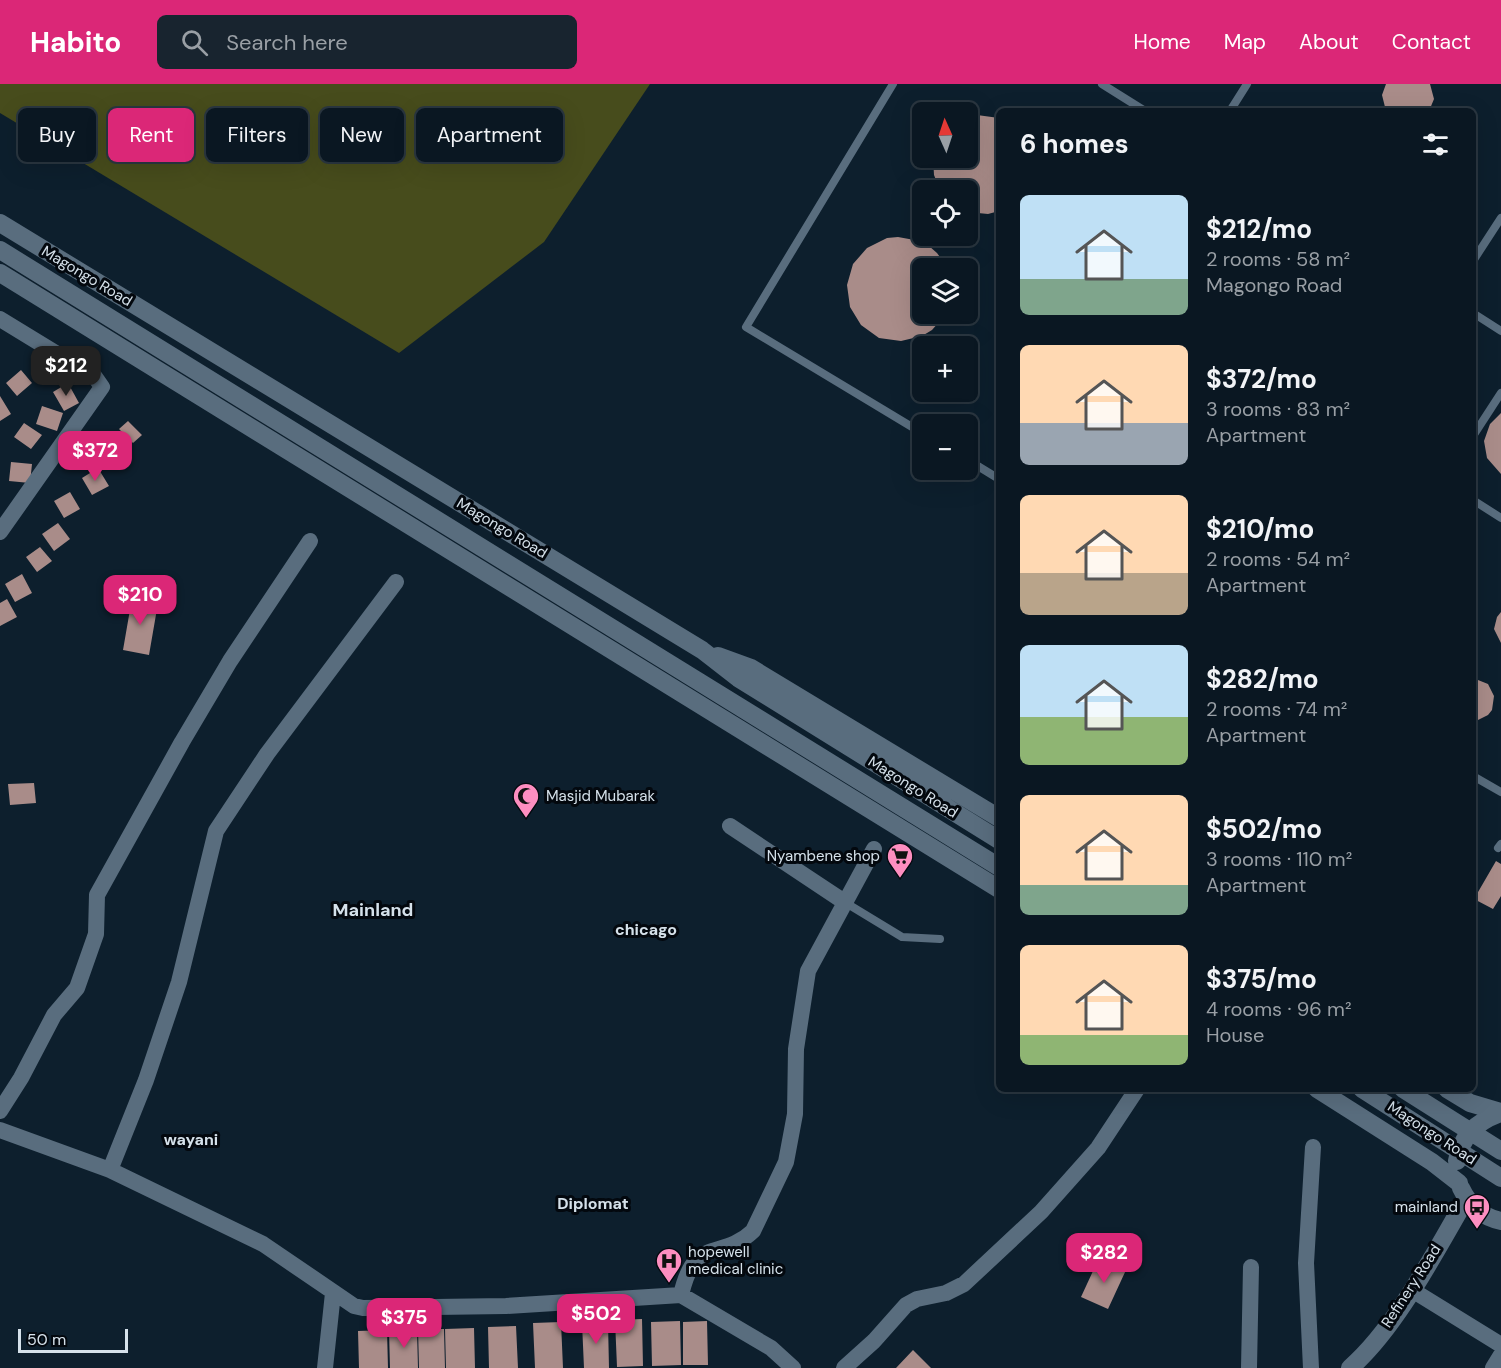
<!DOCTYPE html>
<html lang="en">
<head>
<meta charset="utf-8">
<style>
	:root { --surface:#0a1722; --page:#18242f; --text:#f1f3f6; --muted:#999fa5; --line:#2a3640; --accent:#db2777 }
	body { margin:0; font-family:"DM Sans",sans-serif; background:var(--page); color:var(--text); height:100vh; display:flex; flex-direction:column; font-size:22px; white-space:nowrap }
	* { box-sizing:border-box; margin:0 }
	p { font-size:20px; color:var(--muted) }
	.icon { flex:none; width:33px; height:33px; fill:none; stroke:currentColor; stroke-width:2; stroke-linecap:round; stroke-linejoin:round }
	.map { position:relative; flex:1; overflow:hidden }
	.details { position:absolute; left:996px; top:24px; width:480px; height:984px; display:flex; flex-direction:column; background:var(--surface); border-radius:9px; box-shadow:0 6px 24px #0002,0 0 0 2px var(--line) }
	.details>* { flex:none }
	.guide { position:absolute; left:18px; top:24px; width:570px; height:54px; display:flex; gap:12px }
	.needle { width:39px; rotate:357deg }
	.buttons { position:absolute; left:912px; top:18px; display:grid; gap:12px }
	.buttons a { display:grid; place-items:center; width:66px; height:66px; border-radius:9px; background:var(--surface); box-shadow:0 6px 24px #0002,0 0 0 2px var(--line); font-size:30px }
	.scale { position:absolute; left:18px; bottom:15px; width:110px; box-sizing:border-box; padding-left:6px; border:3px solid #d5e1ea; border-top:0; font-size:16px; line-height:21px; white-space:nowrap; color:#d5e1ea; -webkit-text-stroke:4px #03080e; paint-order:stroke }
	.price { position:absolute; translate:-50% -51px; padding:0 14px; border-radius:12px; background:var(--accent); color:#fff; font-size:20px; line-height:39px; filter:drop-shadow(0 2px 3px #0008) }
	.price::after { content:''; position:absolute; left:50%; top:36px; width:18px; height:14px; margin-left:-9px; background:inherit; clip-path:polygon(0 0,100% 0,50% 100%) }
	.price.current { background:#222; color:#fff }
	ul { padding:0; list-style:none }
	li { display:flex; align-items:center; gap:18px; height:150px; padding:0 24px }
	li span { display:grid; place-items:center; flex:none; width:168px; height:120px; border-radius:9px; color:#555 }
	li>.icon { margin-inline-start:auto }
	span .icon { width:72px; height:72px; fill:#fffc; stroke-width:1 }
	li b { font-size:26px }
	h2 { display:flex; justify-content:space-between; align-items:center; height:72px; padding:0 24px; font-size:26px }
	.tag { padding:0 21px; border-radius:9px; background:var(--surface); box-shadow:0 6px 24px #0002,0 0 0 2px var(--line); font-size:21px; line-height:54px }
	.tag.current { background:var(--accent); color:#fff }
	header { display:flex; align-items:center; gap:36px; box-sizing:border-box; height:84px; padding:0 30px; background:var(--accent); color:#fff }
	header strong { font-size:28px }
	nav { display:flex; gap:33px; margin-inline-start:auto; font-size:21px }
	.search { width:420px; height:54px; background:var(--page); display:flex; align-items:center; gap:15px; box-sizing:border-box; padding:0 21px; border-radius:9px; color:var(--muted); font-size:22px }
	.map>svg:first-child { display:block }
	.forest { fill:#474c1c }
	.building { fill:#a98c89 }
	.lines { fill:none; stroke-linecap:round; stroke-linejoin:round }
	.lane { stroke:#596d7e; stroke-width:8 }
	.street { stroke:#596d7e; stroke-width:16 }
	.secondary { stroke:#596d7e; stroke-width:18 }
	.labels { text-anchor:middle; stroke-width:6; stroke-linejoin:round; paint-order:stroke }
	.street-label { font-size:15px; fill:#d5e1ea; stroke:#03080e }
	.poi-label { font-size:15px; fill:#d5e1ea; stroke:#03080e; text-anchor:start }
	.neighbourhood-label { font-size:16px; font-weight:bold; fill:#d5e1ea; stroke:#03080e }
	.quarter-label { font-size:18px; font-weight:bold; fill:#d5e1ea; stroke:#03080e }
</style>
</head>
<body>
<header>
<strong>Habito</strong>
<div class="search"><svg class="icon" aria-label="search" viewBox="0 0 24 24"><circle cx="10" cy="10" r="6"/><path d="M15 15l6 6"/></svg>Search here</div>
<nav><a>Home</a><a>Map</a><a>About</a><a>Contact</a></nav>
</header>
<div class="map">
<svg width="1501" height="1284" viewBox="0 0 1501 1284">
	<rect width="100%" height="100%" fill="#0d1f2d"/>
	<path class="forest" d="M0 0H650L544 158 399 269 0 29Z"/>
	<path class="building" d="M1386 0H1430L1434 15 1429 27H1386L1382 11Z
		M977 31 999 34V127L988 130 968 128V106H940L934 91 933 74H968V33Z
		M898 153 920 157 929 162 937 169 948 184H922V230H946L932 246 922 252 901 257 879 254 861 241 850 223 847 201 853 180 867 164 887 154Z
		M21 286 32 299 17 312 6 299Z
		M68 299 79 319 64 327 53 308Z
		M0 312 11 330 0 337Z
		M42 322 63 329 57 347 36 340Z
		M1501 329V390L1487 374 1484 357 1490 340Z
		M128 337 142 351 133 359 119 345Z
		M24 339 42 351 31 365 14 353Z
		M112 356 118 371 99 379 92 364Z
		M11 378 32 380 30 399 9 397Z
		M98 384 109 402 92 411 82 394Z
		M70 408 80 425 64 434 54 417Z
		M58 439 70 455 54 467 42 450Z
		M40 463 52 477 37 488 26 473Z
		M22 490 32 509 15 518 5 500Z
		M132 514 158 519 149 571 123 566Z
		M7 515 17 533 0 542V519Z
		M1501 528V559L1494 545 1497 533Z
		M1473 594 1488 600 1494 612 1492 626 1488 631 1476 637H1473Z
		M34 699 36 719 10 721 8 700Z
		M1496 777 1501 780V812L1493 825 1474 815Z
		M1099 1174 1126 1186 1108 1225 1081 1213Z
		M642 1235 643 1282 617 1283 615 1236Z
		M680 1237 681 1281 652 1282 651 1238Z
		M707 1237 708 1281H683V1238Z
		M561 1238 563 1284H535L533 1239Z
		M582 1239H608L609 1284H584Z
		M516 1242 518 1284H489L488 1243Z
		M474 1244 475 1284H446L445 1245Z
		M418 1245H444L445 1284H419Z
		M387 1246 388 1284H359L358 1247Z
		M417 1246 418 1284H390L389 1247Z
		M913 1266 931 1284H896Z"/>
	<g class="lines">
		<path class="lane" d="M893 0 746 243 922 349
			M1102 0 1145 27
			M1230 27 1247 0
			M1473 177 1501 134
			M1473 229 1501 247
			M1473 352 1501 309
			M968 376 999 395
			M1473 416 1501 434
			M1473 692 1501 708
			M1498 764 1501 760
			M846 819 902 853 940 855"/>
		<path class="street" d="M0 235 95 293 102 303 0 448
			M730 742 846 819
			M0 1027 21 994 54 931 77 904 96 850 97 811 182 658 230 577 310 457
			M0 1046 110 1086 263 1160 354 1222 363 1224 506 1222 681 1211 771 1264 793 1284
			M110 1086 146 996 179 898 216 747 267 670 396 498
			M1412 1206 1501 1261
			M681 1211C695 1150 720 1178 753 1147L786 1078 795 1030 796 965 808 887 874 765
			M325 1284 333 1209
			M844 1284 874 1257 906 1221 917 1215 946 1209 964 1200 1041 1128 1098 1064 1137 1005
			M1249 1284 1251 1183
			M1311 1284 1306 1179 1313 1063
			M1493 1284 1501 1271"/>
		<path class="secondary" d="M0 139 702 566 738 594 999 756
			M0 166 999 783
			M0 189 999 805
			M718 572 751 584 999 734
			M1317 1005 1432 1078 1459 1099
			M1362 1005 1501 1094
			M1403 1005 1501 1067
			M1447 1005 1470 1019 1501 1028
			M1457 1077C1461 1052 1477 1037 1501 1029
			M1461 1104C1469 1121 1482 1133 1501 1137
			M1350 1284C1396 1244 1435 1168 1466 1115"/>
	</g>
	<defs>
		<g id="mosque-pin" transform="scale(1.35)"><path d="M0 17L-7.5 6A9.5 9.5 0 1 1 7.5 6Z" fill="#fd8ec0" stroke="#03080e"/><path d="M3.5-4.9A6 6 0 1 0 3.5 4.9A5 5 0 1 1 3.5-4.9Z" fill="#111"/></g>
		<g id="supermarket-pin" transform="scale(1.35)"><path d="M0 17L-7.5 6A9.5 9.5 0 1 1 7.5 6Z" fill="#fd8ec0" stroke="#03080e"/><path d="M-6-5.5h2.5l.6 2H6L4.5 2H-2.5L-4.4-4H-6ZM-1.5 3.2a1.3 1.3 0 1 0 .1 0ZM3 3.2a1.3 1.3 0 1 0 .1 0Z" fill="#111"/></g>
		<g id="bus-pin" transform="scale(1.35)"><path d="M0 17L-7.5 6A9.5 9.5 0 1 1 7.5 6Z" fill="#fd8ec0" stroke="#03080e"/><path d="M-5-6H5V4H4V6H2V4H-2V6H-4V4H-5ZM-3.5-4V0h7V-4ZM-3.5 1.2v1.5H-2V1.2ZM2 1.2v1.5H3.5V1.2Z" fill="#111"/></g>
		<g id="hospital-pin" transform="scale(1.35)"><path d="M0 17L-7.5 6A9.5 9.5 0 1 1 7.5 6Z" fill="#fd8ec0" stroke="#03080e"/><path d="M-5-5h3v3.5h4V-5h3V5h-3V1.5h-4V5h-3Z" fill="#111"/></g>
	</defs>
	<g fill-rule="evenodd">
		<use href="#mosque-pin" x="526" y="712"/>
		<use href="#supermarket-pin" x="900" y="772"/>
		<use href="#bus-pin" x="1477" y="1123"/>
		<use href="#hospital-pin" x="669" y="1177"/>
	</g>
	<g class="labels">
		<g class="street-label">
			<text transform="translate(87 192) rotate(31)" y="5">Magongo Road</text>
			<text transform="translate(502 444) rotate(31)" y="5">Magongo Road</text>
			<text transform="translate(913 703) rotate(32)" y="5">Magongo Road</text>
			<text transform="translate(1432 1049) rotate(33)" y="5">Magongo Road</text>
			<text transform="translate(1411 1202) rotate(-57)" y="5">Refinery Road</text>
		</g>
		<g class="poi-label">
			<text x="546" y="717">Masjid Mubarak</text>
			<text x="880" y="777" text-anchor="end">Nyambene shop</text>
			<text x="1458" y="1128" text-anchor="end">mainland</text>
			<text x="688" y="1173">hopewell<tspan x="688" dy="17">medical clinic</tspan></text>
		</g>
		<g class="neighbourhood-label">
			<text x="646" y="851">chicago</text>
			<text x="191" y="1061">wayani</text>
			<text x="593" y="1125">Diplomat</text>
		</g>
		<g class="quarter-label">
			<text x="373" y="832">Mainland</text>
		</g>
	</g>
</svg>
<div class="buttons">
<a><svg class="needle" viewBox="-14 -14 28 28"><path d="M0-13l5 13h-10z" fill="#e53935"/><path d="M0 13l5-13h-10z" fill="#999fa5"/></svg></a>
<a><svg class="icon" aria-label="locate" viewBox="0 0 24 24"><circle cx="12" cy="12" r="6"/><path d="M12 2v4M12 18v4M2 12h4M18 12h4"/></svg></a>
<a><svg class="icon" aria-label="layers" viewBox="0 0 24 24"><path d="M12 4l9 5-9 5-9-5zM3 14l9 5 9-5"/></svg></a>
<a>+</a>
<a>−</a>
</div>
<div class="scale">50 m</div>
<b class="price current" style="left:66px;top:313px">$212</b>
<b class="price" style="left:95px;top:398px">$372</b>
<b class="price" style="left:140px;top:542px">$210</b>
<b class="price" style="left:1104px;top:1200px">$282</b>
<b class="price" style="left:596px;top:1261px">$502</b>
<b class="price" style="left:404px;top:1265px">$375</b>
<div class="guide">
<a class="tag">Buy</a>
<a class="tag current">Rent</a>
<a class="tag">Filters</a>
<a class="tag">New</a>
<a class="tag">Apartment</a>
</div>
<section class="details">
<h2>6 homes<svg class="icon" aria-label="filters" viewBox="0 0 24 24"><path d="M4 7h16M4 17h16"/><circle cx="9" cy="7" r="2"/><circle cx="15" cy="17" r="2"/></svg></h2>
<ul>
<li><span style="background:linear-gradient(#bfe0f5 70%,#7fa58c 0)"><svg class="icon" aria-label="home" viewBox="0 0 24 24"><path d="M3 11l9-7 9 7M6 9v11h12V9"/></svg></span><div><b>$212/mo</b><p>2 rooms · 58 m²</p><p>Magongo Road</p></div></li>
<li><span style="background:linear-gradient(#ffd9b3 65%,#9aa5b1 0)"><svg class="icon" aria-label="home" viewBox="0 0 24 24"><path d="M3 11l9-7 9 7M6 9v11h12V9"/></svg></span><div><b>$372/mo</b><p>3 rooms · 83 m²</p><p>Apartment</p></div></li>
<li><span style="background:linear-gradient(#ffd9b3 65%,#b9a48a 0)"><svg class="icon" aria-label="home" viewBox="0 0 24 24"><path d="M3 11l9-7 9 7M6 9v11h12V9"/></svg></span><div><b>$210/mo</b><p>2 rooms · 54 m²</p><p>Apartment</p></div></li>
<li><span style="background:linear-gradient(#bfe0f5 60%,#8fb573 0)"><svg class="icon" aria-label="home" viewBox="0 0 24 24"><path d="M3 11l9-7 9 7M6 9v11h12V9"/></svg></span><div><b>$282/mo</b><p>2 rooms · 74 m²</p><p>Apartment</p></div></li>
<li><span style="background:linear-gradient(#ffd9b3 75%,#7fa58c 0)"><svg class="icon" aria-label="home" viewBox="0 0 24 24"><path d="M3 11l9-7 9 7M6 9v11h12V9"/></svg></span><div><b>$502/mo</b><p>3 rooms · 110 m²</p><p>Apartment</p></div></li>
<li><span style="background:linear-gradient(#ffd9b3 75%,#8fb573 0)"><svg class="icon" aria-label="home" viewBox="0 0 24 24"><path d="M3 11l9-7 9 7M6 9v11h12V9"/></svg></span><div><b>$375/mo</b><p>4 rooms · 96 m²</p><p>House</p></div></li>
</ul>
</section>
</div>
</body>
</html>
